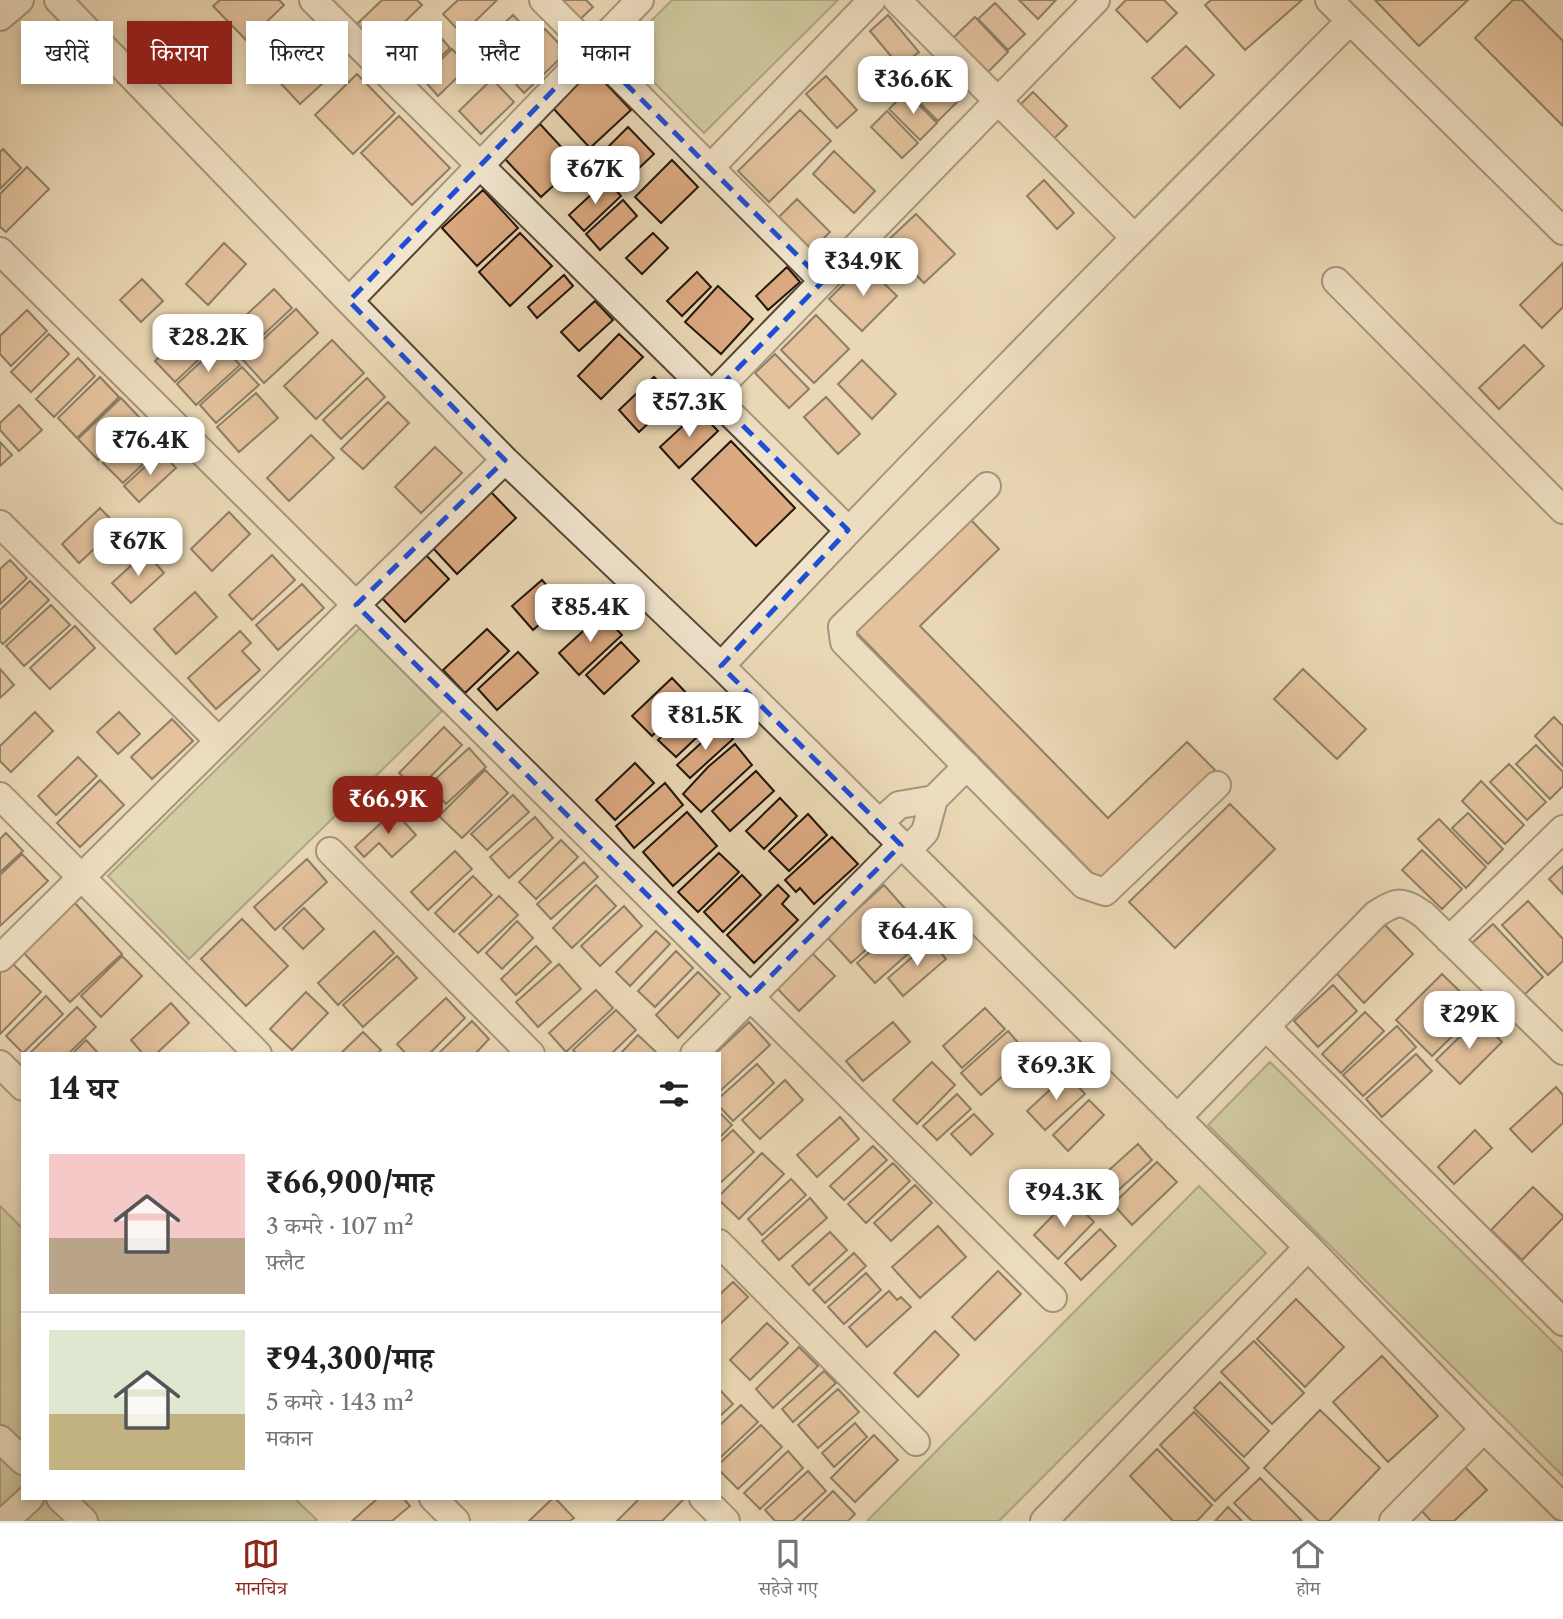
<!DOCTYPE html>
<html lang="hi">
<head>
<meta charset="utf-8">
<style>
	:root { --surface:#fff; --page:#f6f6f6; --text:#202124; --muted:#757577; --line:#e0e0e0; --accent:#8f2418 }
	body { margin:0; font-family:"Libre Caslon Text","Noto Serif Devanagari",serif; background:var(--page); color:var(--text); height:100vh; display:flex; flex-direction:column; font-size:26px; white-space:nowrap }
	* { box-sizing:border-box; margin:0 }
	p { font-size:23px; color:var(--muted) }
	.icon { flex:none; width:38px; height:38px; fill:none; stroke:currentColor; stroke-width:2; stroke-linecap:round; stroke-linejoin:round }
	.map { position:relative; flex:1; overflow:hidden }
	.details { position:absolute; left:21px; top:1052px; width:700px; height:448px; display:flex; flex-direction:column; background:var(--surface); border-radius:0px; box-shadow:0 4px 10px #0003 }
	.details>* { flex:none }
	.hud { position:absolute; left:21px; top:21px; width:700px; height:63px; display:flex; gap:14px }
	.price { position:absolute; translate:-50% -60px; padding:0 16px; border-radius:14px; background:#fff; color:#222; font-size:23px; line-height:46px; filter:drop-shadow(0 2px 4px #0008) }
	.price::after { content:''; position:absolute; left:50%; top:42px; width:21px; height:16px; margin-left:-10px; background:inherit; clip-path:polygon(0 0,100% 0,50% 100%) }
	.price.active { background:var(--accent); color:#fff }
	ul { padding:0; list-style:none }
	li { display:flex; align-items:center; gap:21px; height:175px; padding:0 28px }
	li+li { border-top:2px solid var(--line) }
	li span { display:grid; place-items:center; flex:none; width:196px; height:140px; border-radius:0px; color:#555 }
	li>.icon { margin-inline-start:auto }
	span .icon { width:84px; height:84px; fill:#fffc; stroke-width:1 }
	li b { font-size:30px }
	h2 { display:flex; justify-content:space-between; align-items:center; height:84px; padding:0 28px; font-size:30px }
	.pill { padding:0 24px; border-radius:0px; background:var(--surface); box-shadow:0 4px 10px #0003; font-size:24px; line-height:63px }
	.pill.active { background:var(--accent); color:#fff }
	.dock { display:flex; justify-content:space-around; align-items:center; height:98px; border-top:2px solid var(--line); background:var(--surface); font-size:19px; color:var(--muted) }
	.dock a { display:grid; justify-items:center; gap:4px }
	.dock .active { color:var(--accent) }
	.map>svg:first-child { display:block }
	.green { fill:#b7be8c; stroke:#6c6a4c; stroke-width:2 }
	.building { fill:#dca981; stroke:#21150b; stroke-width:2 }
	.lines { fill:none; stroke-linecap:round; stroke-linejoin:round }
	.minor-casing { stroke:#534635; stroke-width:30 }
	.minor { stroke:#f1e5ce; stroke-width:26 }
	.marked { fill:none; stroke:#1d4ed8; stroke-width:5; stroke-dasharray:14 9; stroke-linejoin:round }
</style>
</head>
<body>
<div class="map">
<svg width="1563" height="1521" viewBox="0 0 1563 1521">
	<rect width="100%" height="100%" fill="#ead7b4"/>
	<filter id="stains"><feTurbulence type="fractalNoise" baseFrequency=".00286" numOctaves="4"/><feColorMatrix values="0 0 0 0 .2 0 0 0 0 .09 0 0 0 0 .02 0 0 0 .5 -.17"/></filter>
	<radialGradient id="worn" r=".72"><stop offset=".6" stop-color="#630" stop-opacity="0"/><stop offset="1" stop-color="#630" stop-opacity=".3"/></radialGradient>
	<path class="green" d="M672 0H838L704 133 622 50Z
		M360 628 442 711 189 959 108 876Z
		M1270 1062 1563 1352V1476L1208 1125Z
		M1199 1186 1266 1253 999 1521H867Z
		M0 1206 23 1229V1498H294L318 1521H0Z"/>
	<path class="building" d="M220 0H279L284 5 247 41 213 6Z
		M382 0H417L422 5 379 47 357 24Z
		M458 0H497L462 34 443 14Z
		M548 0H586L593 7 573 26Z
		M1019 0H1056L1038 19Z
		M1126 0H1164L1177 13 1147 42 1116 10Z
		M1211 0H1302L1245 50 1205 5Z
		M1375 0H1468L1419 46Z
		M1513 0H1522L1563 41V126L1475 38Z
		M995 3 1025 34 1008 50 978 19Z
		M513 15 527 30 505 50 491 35Z
		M888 15 919 52 900 67 870 31Z
		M975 17 1008 52 985 75 952 39Z
		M545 29 567 52 524 93 502 69Z
		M434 30 450 48 422 74 406 56Z
		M320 31 347 61 300 104 273 75Z
		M1186 46 1214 75 1180 108 1152 78Z
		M452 49 469 66 438 96 422 78Z
		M919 61 958 101 938 121 898 81Z
		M592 69 631 110 590 148 552 107Z
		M357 74 395 113 353 154 315 115Z
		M826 76 857 110 837 128 806 94Z
		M492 79 514 102 481 134 459 111Z
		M906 92 937 123 920 140 889 109Z
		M1033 92 1067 126 1045 147 1012 113Z
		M800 110 831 141 769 202 738 171Z
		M887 111 918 143 902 158 871 127Z
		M399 116 450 168 412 205 361 153Z
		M540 124 577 164 541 197 504 158Z
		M628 127 654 154 621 185 596 159Z
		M3 149 21 168 0 189V152Z
		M834 151 875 191 854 213 813 174Z
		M672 160 698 187 661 223 635 197Z
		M27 167 49 189 6 232 0 227V194Z
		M607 180 621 196 584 231 569 215Z
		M1044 180 1074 213 1057 229 1027 196Z
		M483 190 518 228 477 266 442 228Z
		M797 199 830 232 812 250 779 217Z
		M623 200 637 216 600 250 586 234Z
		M916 214 955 254 924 283 885 243Z
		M520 233 552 266 510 306 479 272Z
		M653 233 668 248 642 274 626 258Z
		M224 243 246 264 208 305 186 284Z
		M1563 263V307L1542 328 1520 305Z
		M864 264 897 296 862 331 829 299Z
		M787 267 800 282 768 310 756 296Z
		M697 272 711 287 682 316 667 301Z
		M564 275 573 286 537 318 528 307Z
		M142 279 163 301 141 322 120 300Z
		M718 286 753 319 721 354 685 322Z
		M274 289 292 308 243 354 225 335Z
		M595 301 613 320 579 351 561 332Z
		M296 309 318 333 264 383 242 359Z
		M27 310 47 331 11 366 0 354V336Z
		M816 315 849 349 814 383 781 350Z
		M195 323 215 344 175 382 155 361Z
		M49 334 69 354 31 392 11 372Z
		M619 334 643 357 601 399 578 376Z
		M332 340 364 373 316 419 284 386Z
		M220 344 240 365 196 405 177 384Z
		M1524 345 1544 366 1499 409 1479 388Z
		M775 354 809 389 789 408 755 373Z
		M78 358 95 376 54 417 36 399Z
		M862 360 896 394 872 419 838 384Z
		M242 367 259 385 216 423 200 405Z
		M100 377 119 397 77 438 58 418Z
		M654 377 675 399 639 432 619 410Z
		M367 378 385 397 341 439 323 420Z
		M256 393 278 418 239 452 217 427Z
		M826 397 860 434 838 454 804 417Z
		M121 398 141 419 98 460 78 439Z
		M388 402 409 423 363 469 341 449Z
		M19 405 42 430 19 451 0 430V423Z
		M699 411 718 431 679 468 660 447Z
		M143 425 162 446 123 483 103 463Z
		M311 435 334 458 289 501 267 478Z
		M731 441 795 508 756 546 692 479Z
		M0 442 12 455 0 466Z
		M435 447 462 473 421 513 395 487Z
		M161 452 176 468 139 502 124 486Z
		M491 492 516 518 457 574 432 547Z
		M100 508 118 527 79 563 62 544Z
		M229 512 250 534 212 571 191 549Z
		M970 519 999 549 920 626 1108 818 1187 742 1215 770 1101 882 855 631Z
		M146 552 164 573 131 603 112 583Z
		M423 552 449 579 405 622 379 595Z
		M272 555 295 580 252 620 229 595Z
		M10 560 27 578 0 604V569Z
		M542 580 563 604 533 630 512 606Z
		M30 581 49 600 3 644 0 641V610Z
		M302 584 324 608 278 650 256 625Z
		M195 592 217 617 176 654 154 629Z
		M51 605 70 625 24 666 6 646Z
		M602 614 622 635 579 675 559 653Z
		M75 626 95 648 50 689 30 668Z
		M487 629 509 651 465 693 443 670Z
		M240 631 251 643 242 651 260 670 216 709 188 678Z
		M621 642 639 661 604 694 586 675Z
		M518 652 538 673 497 710 478 689Z
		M0 669 14 685 0 698Z
		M1303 669 1366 729 1337 759 1274 699Z
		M672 678 691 698 652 736 632 716Z
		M698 702 715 720 676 757 658 740Z
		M35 712 53 731 11 772 0 761V746Z
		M119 712 140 734 118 754 97 732Z
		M1554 717 1563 726V766L1535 736Z
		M172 719 193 741 152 779 131 757Z
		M721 725 733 739 690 778 677 765Z
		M444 727 462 745 417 790 399 773Z
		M735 744 752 765 701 812 683 794 708 767Z
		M1536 745 1563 772V786L1550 799 1516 764Z
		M469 748 486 767 446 804 429 785Z
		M78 757 97 776 56 815 38 796Z
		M635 763 654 783 615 820 596 800Z
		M1509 764 1546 802 1527 820 1490 782Z
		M485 770 508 793 462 838 439 816Z
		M756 771 774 791 730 831 712 811Z
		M100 780 124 805 80 847 57 823Z
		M1481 781 1524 825 1505 844 1462 801Z
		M665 783 683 805 634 848 616 826Z
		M513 795 529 812 487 850 471 834Z
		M780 798 797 816 764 849 746 831Z
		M1230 804 1275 849 1175 948 1129 902Z
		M394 811 416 835 392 857 379 843 364 857 355 847Z
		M687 812 717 846 673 886 643 852Z
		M1468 813 1503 849 1488 864 1452 828Z
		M808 814 827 835 789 871 769 851Z
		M535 817 553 838 509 878 490 857Z
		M1439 819 1486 867 1466 888 1418 839Z
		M6 833 23 851 0 872V839Z
		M832 837 858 864 814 904 800 888 796 892 785 880Z
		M561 840 578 857 536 899 519 882Z
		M1422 850 1462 889 1442 909 1402 870Z
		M455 851 472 869 428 910 411 892Z
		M719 853 739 872 698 912 678 892Z
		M22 854 48 881 0 926V875Z
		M307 859 327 882 275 930 254 907Z
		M584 862 598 877 551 919 537 904Z
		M1563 866V894L1549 879Z
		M742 875 761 895 723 932 704 912Z
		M473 876 492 895 454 932 435 913Z
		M596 885 616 906 572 948 553 928Z
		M778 885 789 896 782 904 798 920 754 963 727 935Z
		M884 885 908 912 851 963 827 937Z
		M499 896 518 915 478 953 459 934Z
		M73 901 122 954 70 1002 21 950Z
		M1528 901 1563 939V961L1548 975 1502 925Z
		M624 906 642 926 600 966 581 946Z
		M304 908 324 929 303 949 283 928Z
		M910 916 928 936 875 983 857 963Z
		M242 919 288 966 246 1006 201 959Z
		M517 921 533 938 502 969 486 953Z
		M1493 924 1543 977 1523 996 1472 943Z
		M1385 925 1413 954 1364 1003 1336 973Z
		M374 931 394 953 338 1005 318 983Z
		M656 931 670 944 630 986 616 972Z
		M931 941 946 959 903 996 888 978Z
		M536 946 551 962 516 995 501 979Z
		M807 948 835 976 799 1011 772 983Z
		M676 951 693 968 655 1007 638 991Z
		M122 956 142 976 101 1017 81 996Z
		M397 956 417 978 363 1027 343 1005Z
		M10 961 41 992 0 1034V971Z
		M559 964 581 989 538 1027 516 1002Z
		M698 972 720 994 678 1038 656 1015Z
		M1442 974 1479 1010 1432 1056 1396 1020Z
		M1333 985 1357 1011 1318 1047 1294 1021Z
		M596 990 613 1008 566 1052 549 1033Z
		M306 992 328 1013 292 1050 270 1029Z
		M46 996 63 1014 23 1053 6 1036Z
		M446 998 465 1018 429 1054H406L397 1044Z
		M171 1003 189 1023 156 1054H143L131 1040Z
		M77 1007 96 1027 68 1054H29Z
		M985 1008 1005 1029 962 1068 943 1046Z
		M616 1010 636 1030 611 1054H577L573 1050Z
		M1365 1012 1384 1031 1341 1073 1322 1054Z
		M1479 1018 1502 1042 1460 1084 1436 1060Z
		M472 1021 489 1039 475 1054H438Z
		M749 1022 770 1045 719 1092V1054H715Z
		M893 1022 910 1042 863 1081 846 1061Z
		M1397 1026 1416 1047 1363 1096 1343 1075Z
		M1008 1031 1028 1054 981 1095 961 1073Z
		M363 1032 381 1050 377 1054H340Z
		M638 1035 658 1054H620Z
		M86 1040 99 1054H72Z
		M1416 1054 1432 1071 1382 1117 1366 1099Z
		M932 1062 955 1085 917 1124 893 1100Z
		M757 1064 774 1083 733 1121 719 1106V1098Z
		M1067 1074 1085 1094 1045 1130 1027 1111Z
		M785 1080 803 1100 760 1139 742 1120Z
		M1556 1087 1563 1095V1123L1532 1152 1510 1129Z
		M957 1094 971 1109 937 1140 923 1126Z
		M1089 1100 1104 1115 1068 1151 1053 1135Z
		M719 1112 732 1125 719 1138Z
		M974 1114 993 1134 971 1155 951 1134Z
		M840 1117 859 1139 817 1177 797 1155Z
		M733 1130 754 1152 719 1184V1143Z
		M1475 1130 1492 1148 1454 1184 1438 1167Z
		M1138 1144 1152 1160 1113 1195 1099 1179Z
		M873 1146 887 1160 844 1200 830 1186Z
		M762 1153 784 1174 739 1219 719 1200V1196Z
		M1157 1162 1177 1182 1132 1225 1113 1204Z
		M893 1163 910 1181 866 1223 848 1204Z
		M791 1179 806 1195 762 1235 748 1219Z
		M915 1185 932 1203 891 1241 874 1223Z
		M1533 1187 1563 1216V1218L1522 1260 1491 1230Z
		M810 1198 827 1218 779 1260 762 1241Z
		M1070 1198 1094 1222 1058 1259 1034 1235Z
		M938 1226 966 1257 920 1298 892 1267Z
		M1100 1229 1116 1246 1081 1280 1065 1263Z
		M830 1232 847 1250 809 1285 792 1266Z
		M854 1253 866 1266 825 1303 813 1290Z
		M998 1271 1021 1294 975 1340 952 1317Z
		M866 1273 881 1290 844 1324 828 1307Z
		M733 1282 748 1297 719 1325V1295Z
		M889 1291 897 1300 901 1297 911 1307 867 1347 849 1327Z
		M1296 1299 1344 1347 1305 1387 1257 1339Z
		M767 1323 788 1343 750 1380 730 1360Z
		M935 1331 959 1355 918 1397 894 1373Z
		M1254 1341 1304 1393 1272 1424 1221 1372Z
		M799 1347 818 1366 773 1408 756 1389Z
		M1382 1356 1438 1416 1388 1462 1333 1402Z
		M824 1371 836 1383 793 1422 782 1409Z
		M1220 1382 1269 1431 1244 1457 1194 1408Z
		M719 1389 733 1404 719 1417Z
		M838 1389 859 1412 818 1448 798 1425Z
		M741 1405 758 1422 719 1459V1426Z
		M1320 1410 1380 1468 1329 1521H1319L1264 1468Z
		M1194 1412 1249 1468 1215 1501 1160 1445Z
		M855 1423 867 1437 834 1467 822 1453Z
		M761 1425 782 1447 738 1489 719 1470V1464Z
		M874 1435 898 1460 855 1502 831 1478Z
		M1157 1449 1212 1505 1197 1521H1173L1130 1476Z
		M788 1451 803 1468 760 1509 744 1493Z
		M1463 1465 1487 1490 1454 1521H1431L1419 1508Z
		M808 1471 826 1491 793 1521H775L765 1510Z
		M1260 1478 1302 1521H1252L1234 1503Z
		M833 1491 855 1514 848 1521H802Z
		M378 1498H403L410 1506 392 1521H352Z
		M553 1498H555L574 1518 570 1521H529Z
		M640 1498H680L683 1500 662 1521H617Z
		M1228 1507 1242 1521H1215Z"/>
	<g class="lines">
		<g class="minor-casing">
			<path id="minor" d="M58 0 349 301 505 460 721 666 1308 1247 1484 1429 1563 1507
				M313 0 848 530
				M543 0 823 281
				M897 0 1134 237
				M1329 0 1563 231
				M0 17 20 0
				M710 168 872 0
				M0 251 1053 1298
				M1336 281 1563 510
				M349 301 640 0
				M712 395 1096 0
				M987 486 842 627 844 642 1084 885 1105 892 1217 785
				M0 524 219 741
				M721 666C926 446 1138 234 1350 21
				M0 796 258 1054
				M879 823 899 805 934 799
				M330 851 531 1054
				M907 851 925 832 934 799 967 766
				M1449 940 1563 829
				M0 958 356 605 505 460
				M1266 1027 1563 1322
				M694 1054 901 845
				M0 1064 23 1087
				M1177 1118 1376 914C1399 900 1402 900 1424 915L1563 1051
				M719 1243 916 1442
				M0 1439 23 1461
				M60 1498 84 1521
				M433 1498 456 1521
				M703 1498 726 1521
				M5 1521 30 1498
				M1044 1521 1308 1247
				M1393 1521 1484 1429"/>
		</g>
		<use href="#minor" class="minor"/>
	</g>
	<path d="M0 0H1563V1521H0ZM592 50 823 281 712 395 848 530 721 666 901 845 750 997 356 605 505 460 349 301Z" fill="#ead7b4" fill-opacity=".55" fill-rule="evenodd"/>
	<path class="marked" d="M592 50 823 281 712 395 848 530 721 666 901 845 750 997 356 605 505 460 349 301Z"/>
	<rect width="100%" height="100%" filter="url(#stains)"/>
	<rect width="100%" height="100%" fill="url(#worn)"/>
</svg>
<b class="price" style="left:913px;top:116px">₹36.6K</b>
<b class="price" style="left:595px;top:206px">₹67K</b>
<b class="price" style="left:863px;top:298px">₹34.9K</b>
<b class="price" style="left:208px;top:374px">₹28.2K</b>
<b class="price" style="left:689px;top:439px">₹57.3K</b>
<b class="price" style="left:150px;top:477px">₹76.4K</b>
<b class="price" style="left:138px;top:578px">₹67K</b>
<b class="price" style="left:590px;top:644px">₹85.4K</b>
<b class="price" style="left:705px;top:752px">₹81.5K</b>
<b class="price active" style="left:388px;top:836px">₹66.9K</b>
<b class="price" style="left:917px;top:968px">₹64.4K</b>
<b class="price" style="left:1469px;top:1051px">₹29K</b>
<b class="price" style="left:1056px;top:1102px">₹69.3K</b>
<b class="price" style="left:1064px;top:1229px">₹94.3K</b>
<div class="hud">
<a class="pill">खरीदें</a>
<a class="pill active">किराया</a>
<a class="pill">फ़िल्टर</a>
<a class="pill">नया</a>
<a class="pill">फ़्लैट</a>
<a class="pill">मकान</a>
</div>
<section class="details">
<h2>14 घर<svg class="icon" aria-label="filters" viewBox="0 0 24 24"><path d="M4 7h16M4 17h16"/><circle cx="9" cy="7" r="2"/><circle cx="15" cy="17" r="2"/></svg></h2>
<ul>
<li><span style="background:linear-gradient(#f6c9c9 60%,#b9a48a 0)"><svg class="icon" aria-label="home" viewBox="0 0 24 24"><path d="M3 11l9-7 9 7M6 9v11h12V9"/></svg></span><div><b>₹66,900/माह</b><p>3 कमरे · 107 m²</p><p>फ़्लैट</p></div></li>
<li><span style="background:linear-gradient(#dfe7d0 60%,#c2b280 0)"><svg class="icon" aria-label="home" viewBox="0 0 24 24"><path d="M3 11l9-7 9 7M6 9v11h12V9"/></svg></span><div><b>₹94,300/माह</b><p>5 कमरे · 143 m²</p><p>मकान</p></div></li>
</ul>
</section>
</div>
<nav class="dock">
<a class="active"><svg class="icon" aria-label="map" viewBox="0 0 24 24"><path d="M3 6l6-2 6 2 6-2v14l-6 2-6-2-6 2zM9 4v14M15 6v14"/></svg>मानचित्र</a>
<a><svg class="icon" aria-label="saved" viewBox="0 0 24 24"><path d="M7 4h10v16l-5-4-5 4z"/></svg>सहेजे गए</a>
<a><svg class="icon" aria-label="home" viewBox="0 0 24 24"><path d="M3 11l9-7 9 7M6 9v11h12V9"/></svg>होम</a>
</nav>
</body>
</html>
